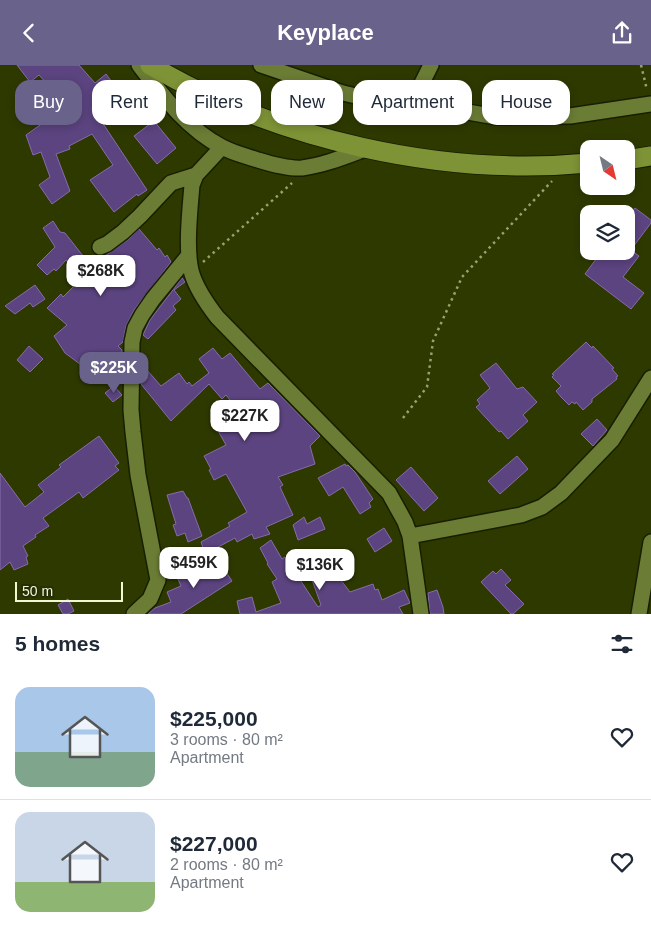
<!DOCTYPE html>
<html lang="en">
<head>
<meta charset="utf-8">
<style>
	:root { --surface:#fff; --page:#f6f6f7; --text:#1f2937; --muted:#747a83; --line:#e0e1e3; --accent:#69628b }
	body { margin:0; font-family:Helvetica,sans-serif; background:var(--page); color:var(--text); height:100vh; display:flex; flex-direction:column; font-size:19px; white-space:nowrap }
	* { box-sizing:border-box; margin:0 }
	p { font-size:16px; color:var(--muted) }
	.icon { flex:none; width:28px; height:28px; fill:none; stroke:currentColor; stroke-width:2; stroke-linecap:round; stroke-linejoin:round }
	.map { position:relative; height:549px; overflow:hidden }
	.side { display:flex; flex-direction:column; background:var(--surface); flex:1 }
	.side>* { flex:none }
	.top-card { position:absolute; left:15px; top:15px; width:621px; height:45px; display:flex; gap:10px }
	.needle { width:32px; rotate:145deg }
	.tools { position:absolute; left:580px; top:75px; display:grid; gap:10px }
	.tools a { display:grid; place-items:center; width:55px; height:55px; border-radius:10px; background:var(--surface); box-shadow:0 2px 8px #0003; font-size:25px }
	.scale { position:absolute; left:15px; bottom:12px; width:108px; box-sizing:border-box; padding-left:5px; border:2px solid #eef9d4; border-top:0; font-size:14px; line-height:18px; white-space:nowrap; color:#eef9d4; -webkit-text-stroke:4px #252e07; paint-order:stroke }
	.price { position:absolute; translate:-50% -42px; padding:0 11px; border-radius:10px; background:#fff; color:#222; font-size:16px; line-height:32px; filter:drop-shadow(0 1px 2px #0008) }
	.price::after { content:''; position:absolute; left:50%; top:30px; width:15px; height:11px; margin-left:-8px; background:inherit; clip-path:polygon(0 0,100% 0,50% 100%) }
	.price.on { background:var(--accent); color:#fff }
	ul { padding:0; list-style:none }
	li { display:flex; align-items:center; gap:15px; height:125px; padding:0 15px }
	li+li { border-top:1px solid var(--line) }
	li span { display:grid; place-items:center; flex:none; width:140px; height:100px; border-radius:15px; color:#555 }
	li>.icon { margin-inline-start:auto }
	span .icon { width:60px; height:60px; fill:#fffc; stroke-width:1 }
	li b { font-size:21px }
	h2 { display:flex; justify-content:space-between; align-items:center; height:60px; padding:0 15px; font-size:21px }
	.tag { padding:0 18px; border-radius:15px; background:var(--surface); box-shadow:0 2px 8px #0003; font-size:18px; line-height:45px }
	.tag.on { background:var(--accent); color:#fff }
	header { display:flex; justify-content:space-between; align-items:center; height:65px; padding:0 15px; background:var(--accent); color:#fff; font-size:22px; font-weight:700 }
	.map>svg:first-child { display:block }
	.building { fill:#5c4480; stroke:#856cac }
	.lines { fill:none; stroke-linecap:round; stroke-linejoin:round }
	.minor-casing { stroke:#171f00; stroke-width:18 }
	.major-casing { stroke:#171f00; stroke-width:21 }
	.path { stroke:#97a274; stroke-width:2.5; stroke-dasharray:2.5 4; stroke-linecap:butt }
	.minor { stroke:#6b7c35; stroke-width:15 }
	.major { stroke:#7e9336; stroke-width:19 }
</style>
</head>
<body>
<header><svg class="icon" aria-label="back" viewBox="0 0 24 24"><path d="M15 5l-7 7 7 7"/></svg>Keyplace<svg class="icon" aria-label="share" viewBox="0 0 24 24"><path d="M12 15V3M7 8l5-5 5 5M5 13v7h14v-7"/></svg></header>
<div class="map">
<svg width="651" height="549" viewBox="0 0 651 549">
	<rect width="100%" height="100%" fill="#2e3900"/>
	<path class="building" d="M17 0H79L95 18 106 9 117 24 92 42 147 125 138 131 137 129 114 147 90 115 113 100 92 69 69 81 70 84 56 89 70 126 52 139 39 120 50 112 41 87 33 90 26 70 67 41 39 10 30 17Z
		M154 56 176 83 157 99 134 71Z
		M635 143 651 155V158L630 186H632L639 191 623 212 644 228 631 244 585 209 602 186H626V155Z
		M53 156 60 167 65 168 91 201 129 174 139 164 157 185 159 183 165 192 167 190 171 197 134 245 126 261 123 277 118 281 122 285V294L103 316 90 303 88 305 65 288 54 271 67 260 47 243 61 229 63 232 81 214 66 195 56 206 54 204 47 210 37 200 55 182 43 163Z
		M182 213 185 217 174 225 181 234 173 241 176 245 148 274 143 270 150 255Z
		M35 220 45 234 33 242 30 238 15 249 5 241Z
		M586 277 592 283 593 281 614 303 612 304 618 311 616 312 617 314 592 334V337L583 345 576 337 575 339 572 337 569 340 561 332 556 326 561 321 552 312 554 310 552 309Z
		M29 281 43 294 30 307 17 295Z
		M213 283 222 294 230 288 260 324 268 318 320 371 310 381 315 399 278 412 283 420 280 422 293 450 266 462 270 469 254 474 252 469 237 477 235 473 205 489 201 477 230 461 228 458 247 447 226 409 214 415 209 405 211 404 204 391 226 380 217 364 242 350 226 330 222 334 209 319 171 356 141 319V310L147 305 161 321 179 308 187 319 189 317 192 321 209 308 199 294Z
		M496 298 517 324 523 322 537 337 523 350 528 356 508 374 501 366 499 367 476 342 480 339 477 335 490 323 480 310Z
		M114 321 122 330 113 337 105 328Z
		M597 354 607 365 593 381 581 369Z
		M99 371 119 398 115 401 119 405 83 433 79 427 43 453 49 461 35 470 36 472 23 481 28 491 26 492 28 499 14 505 10 497 0 505V408L25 442 44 427 38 420 61 402 59 400Z
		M517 391 528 404 500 429 488 416Z
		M345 399 346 401 348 400 355 407 373 434 369 438 371 442 360 449 343 422 329 431 318 413Z
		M411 402 438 433 424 446 396 415Z
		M183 426 187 433H188L202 471 188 477 185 468 177 471 173 460 176 459 167 430Z
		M304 452 307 459 320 452 325 464 298 475 293 460Z
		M384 463 392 476 375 487 367 474Z
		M271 475 282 494 285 492 318 542 321 540 306 498 326 486 333 499 330 501 350 527 373 519 375 525 378 524 382 535 404 525 410 538 399 542 403 549H240L237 536 252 532 256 547 281 538 272 517 277 514 267 499 268 498 260 483Z
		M217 495 221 511 226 507 232 516 181 549H148L155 543 171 537 167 527 181 521 177 512Z
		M501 504 511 515 505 520 524 539 513 549H511L481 517 493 506 496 509Z
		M437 525 443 542 444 549H430L428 528Z
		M68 534 74 546 68 549H63L58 540Z"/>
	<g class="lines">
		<g class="minor-casing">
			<path id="minor" d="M139 0C163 31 186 63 222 82 233 88 246 91 258 95 271 99 289 104 302 103 325 100 346 91 368 83
				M261 0 343 28 377 36 417 38 496 52 570 51 651 39
				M417 38 421 20 431 0
				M222 82 196 110 192 120C190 144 185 187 192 209 197 225 207 239 217 252L389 428 405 457 410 471 421 549
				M100 182 107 179 123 167 140 151 171 118 196 110
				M410 471 521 450 542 442 561 428 612 375 651 313
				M134 549 150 534 158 515 138 410 133 367 131 345 132 277 135 263 142 250 153 234 189 190
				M639 549 651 477"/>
		</g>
		<g class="major-casing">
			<path id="major" d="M150 0C277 75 442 112 589 98
				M626 95 651 91"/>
		</g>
		<path class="path" d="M641 0 647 25
			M203 197 292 118
			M403 353 427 322 433 276 462 212 552 116"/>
		<use href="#minor" class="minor"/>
		<use href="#major" class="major"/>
	</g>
</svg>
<div class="tools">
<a><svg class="needle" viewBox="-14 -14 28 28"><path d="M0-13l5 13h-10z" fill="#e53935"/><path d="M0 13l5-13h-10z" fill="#747a83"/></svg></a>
<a><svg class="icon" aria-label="layers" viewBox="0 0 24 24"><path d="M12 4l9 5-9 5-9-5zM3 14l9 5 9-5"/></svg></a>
</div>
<div class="scale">50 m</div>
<b class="price" style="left:101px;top:232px">$268K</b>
<b class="price on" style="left:114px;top:329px">$225K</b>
<b class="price" style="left:245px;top:377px">$227K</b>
<b class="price" style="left:194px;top:524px">$459K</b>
<b class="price" style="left:320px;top:526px">$136K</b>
<div class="top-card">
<a class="tag on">Buy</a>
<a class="tag">Rent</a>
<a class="tag">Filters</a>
<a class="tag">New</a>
<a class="tag">Apartment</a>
<a class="tag">House</a>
</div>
</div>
<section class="side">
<h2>5 homes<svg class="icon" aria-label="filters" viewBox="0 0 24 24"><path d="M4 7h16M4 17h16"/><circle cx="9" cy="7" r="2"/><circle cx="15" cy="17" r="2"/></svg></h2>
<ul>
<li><span style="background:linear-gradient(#a9c7e8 65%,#7fa58c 0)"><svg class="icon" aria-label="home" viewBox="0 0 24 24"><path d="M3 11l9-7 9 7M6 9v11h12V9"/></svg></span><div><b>$225,000</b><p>3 rooms · 80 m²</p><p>Apartment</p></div><svg class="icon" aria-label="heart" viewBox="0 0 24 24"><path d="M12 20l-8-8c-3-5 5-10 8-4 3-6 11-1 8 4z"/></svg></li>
<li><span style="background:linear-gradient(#c9d6e8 70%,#8fb573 0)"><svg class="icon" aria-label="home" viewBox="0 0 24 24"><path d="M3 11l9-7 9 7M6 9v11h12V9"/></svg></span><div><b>$227,000</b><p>2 rooms · 80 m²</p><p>Apartment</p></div><svg class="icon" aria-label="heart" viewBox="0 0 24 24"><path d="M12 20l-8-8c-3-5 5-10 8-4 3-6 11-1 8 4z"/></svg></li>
</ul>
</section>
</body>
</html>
